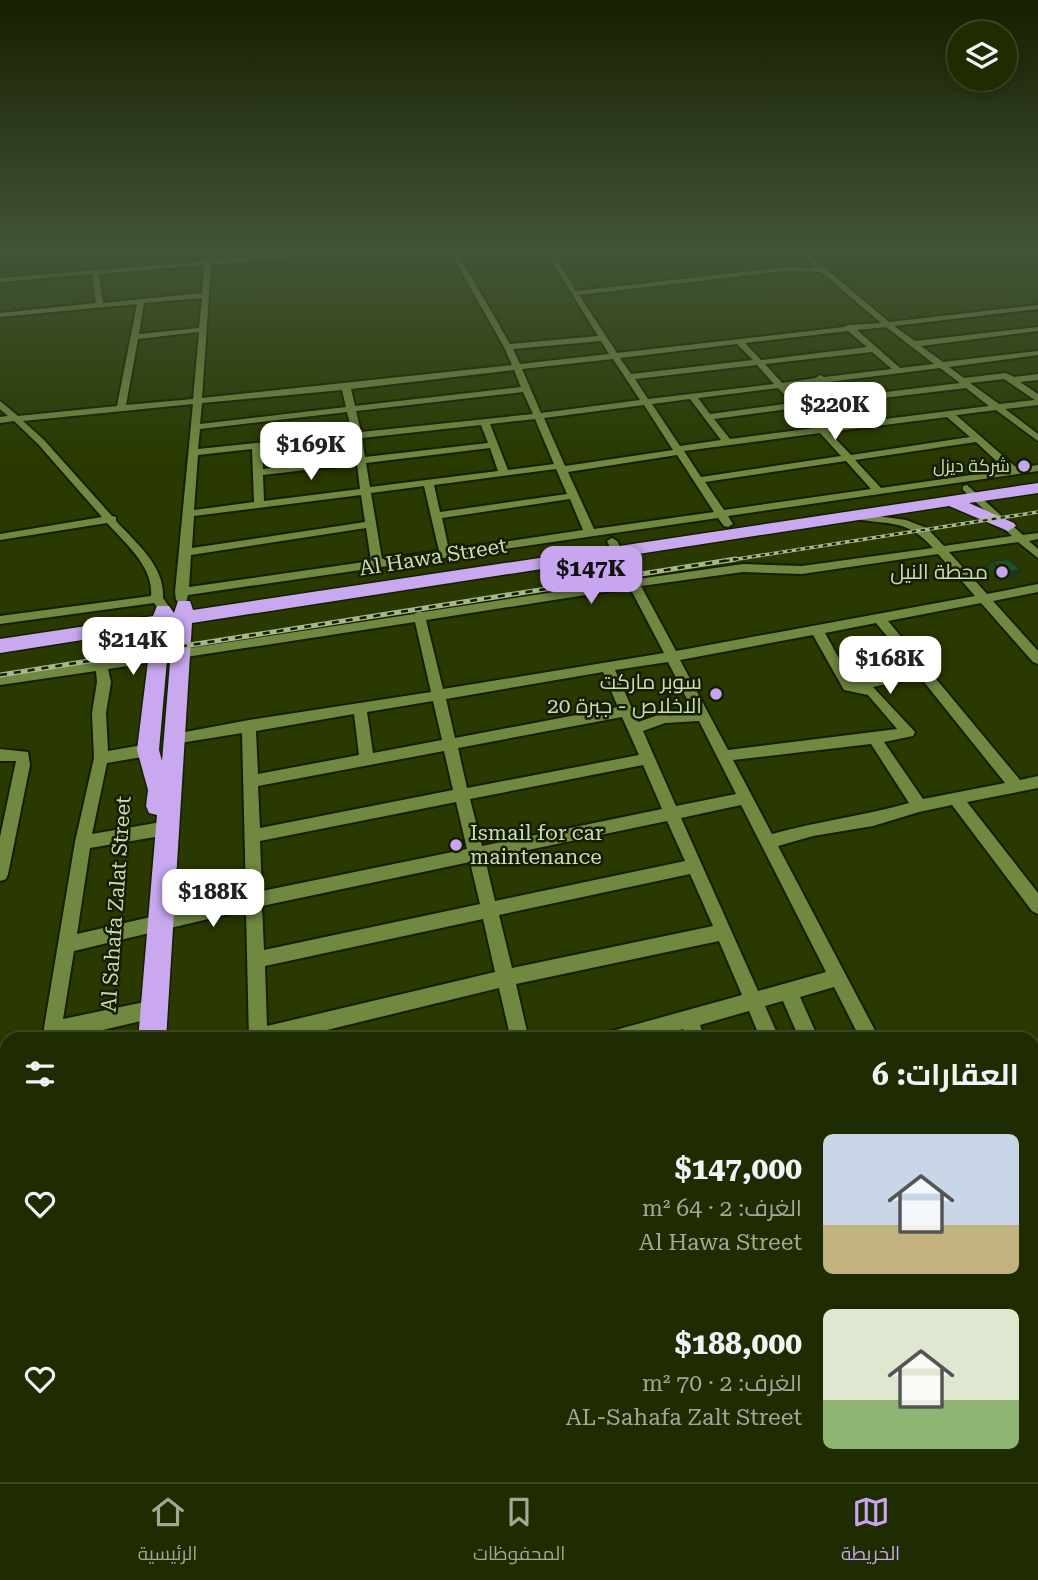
<!DOCTYPE html>
<html lang="ar">
<head>
<meta charset="utf-8">
<style>
	:root { --surface:#1f2b00; --page:#27330a; --text:#f1f3f6; --muted:#a1a799; --line:#3c4722; --accent:#c7a6ef }
	body { margin:0; font-family:"Roboto Serif",Cairo,serif; background:var(--page); color:var(--text); direction:rtl; height:100vh; display:flex; flex-direction:column; font-size:26px; white-space:nowrap }
	* { box-sizing:border-box; margin:0 }
	p { font-size:23px; color:var(--muted) }
	.icon { flex:none; width:38px; height:38px; fill:none; stroke:currentColor; stroke-width:2; stroke-linecap:round; stroke-linejoin:round }
	.map { position:relative; flex:1; overflow:hidden; direction:ltr }
	.side { position:absolute; left:0px; top:1032px; width:1040px; height:450px; display:flex; flex-direction:column; background:var(--surface); border-radius:21px 21px 0 0; box-shadow:0 4px 10px #0003,0 0 0 2px var(--line); direction:rtl }
	.side>* { flex:none }
	.tools { position:absolute; left:947px; top:21px; display:grid; gap:14px }
	.tools a { display:grid; place-items:center; width:70px; height:70px; border-radius:50%; background:var(--surface); box-shadow:0 4px 10px #0003,0 0 0 2px var(--line); font-size:35px }
	.price { position:absolute; translate:-50% -60px; padding:0 16px; border-radius:14px; background:#fff; color:#222; font-size:23px; line-height:46px; filter:drop-shadow(0 2px 4px #0008) }
	.price::after { content:''; position:absolute; left:50%; top:42px; width:21px; height:16px; margin-left:-10px; background:inherit; clip-path:polygon(0 0,100% 0,50% 100%) }
	.price.current { background:var(--accent); color:#111 }
	ul { padding:0; list-style:none }
	li { display:flex; align-items:center; gap:21px; height:175px; padding:0 21px }
	li span { display:grid; place-items:center; flex:none; width:196px; height:140px; border-radius:10px; color:#555 }
	li>.icon { margin-inline-start:auto }
	span .icon { width:84px; height:84px; fill:#fffc; stroke-width:1 }
	li b { font-size:30px }
	h2 { display:flex; justify-content:space-between; align-items:center; height:84px; padding:0 21px; font-size:30px }
	.tab-bar { display:flex; justify-content:space-around; align-items:center; height:98px; border-top:2px solid var(--line); background:var(--surface); font-size:19px; color:var(--muted) }
	.tab-bar a { display:grid; justify-items:center; gap:4px }
	.tab-bar .current { color:var(--accent) }
	.map>svg:first-child { display:block }
	.lines { fill:none; stroke-linecap:round; stroke-linejoin:round }
	.minor-casing { stroke:#141f00; stroke-width:4 }
	.highway-casing { stroke:#141f00; stroke-width:3 }
	.minor { fill:#708840; fill-rule:evenodd }
	.highway { fill:#c9a8f0; fill-rule:evenodd }
	.rail-far1-casing { stroke:#a9b78e; stroke-width:3.5 }
	.rail-casing { stroke:#a9b78e; stroke-width:5 }
	.rail-far1 { stroke:#151e02; stroke-width:2; stroke-dasharray:4.5; stroke-linecap:butt }
	.rail { stroke:#151e02; stroke-width:2.5; stroke-dasharray:7; stroke-linecap:butt }
	.wall { fill:#1e4421 }
	.shaded-wall { fill:#18371b }
	.building { fill:#234f26; stroke:#18371b; stroke-width:2 }
	.poi-dot { fill:#c7a6ef; stroke:#151e02; stroke-width:2.5 }
	.labels { text-anchor:middle; stroke-width:5; stroke-linejoin:round; paint-order:stroke }
	.far-poi-label { font-size:18px; fill:#ccdab5; stroke:#151e02; text-anchor:end }
	.street-label { font-size:21px; fill:#ccdab5; stroke:#151e02 }
	.poi-label { font-size:21px; fill:#ccdab5; stroke:#151e02; text-anchor:end }
</style>
</head>
<body>
<div class="map">
<svg width="1038" height="1482" viewBox="0 0 1038 1482">
	<rect width="100%" height="100%" fill="#293900"/>
	<g class="lines">
		<g class="minor-casing">
			<path id="minor" d="M217 250H224L215 260 332 250H365L211 265 202 398 512 365 504 347 449 250H456L510 344 598 336 545 250H552L576 291 785 267 816 268 796 250H804L889 322 1038 305V309L894 326 915 341 1038 327V331L921 346 943 362 1038 351V355L949 367 964 378 1006 373 1014 377 1038 374V380L1020 382 1038 394V405L1005 409 1038 434V441L996 410 956 415 1017 468 1038 465V471L728 516 733 524 728 527 724 526 718 518 188 595 186 603 182 604 176 600 175 592 193 404 23 421 44 440 112 516 116 517V521C136 543 165 566 163 598L170 608 168 611H160L154 603 0 624V616L151 596C154 567 125 543 107 523L0 540V534L102 517 38 444 14 421 0 423V417L8 416 0 409V401L18 416 117 406 137 304 0 317V313L96 303 92 274 0 282V278L206 261ZM204 265 202 293 103 303 99 274ZM785 271 821 272 881 323 848 325 844 327 617 353 579 295ZM202 298 199 328 139 334 144 303ZM886 327 934 364 900 368 857 330ZM848 331 867 347 761 360 745 343ZM199 332 193 399 126 405 138 339ZM601 341 609 354 520 364 513 349ZM737 344 753 360 631 374 620 358ZM872 352 892 369 824 377 820 375 816 378 782 383 765 364ZM613 359 640 400 541 413 522 369ZM757 365 774 384 648 399 635 379ZM940 368 960 383 845 397 829 382ZM514 370 521 387 355 406 351 389ZM1004 379 1035 400 999 404 970 383ZM820 383 860 422 824 427 787 387ZM778 388 792 403 710 414 698 398ZM966 388 989 406 869 421 849 402ZM342 390 346 407 200 424 202 403ZM523 392 533 414 361 432 356 411ZM690 399 721 440 680 446 652 404ZM644 405 673 450 565 466 544 418ZM796 408 815 428 730 439 714 419ZM347 412 352 433 198 449 200 429ZM947 417 970 437 851 455 829 432ZM535 419 554 464 508 470 490 424ZM481 425 488 443 365 457 362 438ZM820 433 841 456 701 477 684 451ZM353 439 356 458 263 469 262 448ZM976 442 1006 470 881 488 855 460ZM490 448 498 471 370 487 366 463ZM252 449 254 502 194 510 198 455ZM677 455 714 512 594 529 568 472ZM846 461 871 489 724 510 705 482ZM357 464 360 489 264 501 263 475ZM556 469 567 494 440 512 434 485ZM424 486 439 551 382 559 371 493ZM361 495 365 522 192 548 194 516ZM570 499 583 530 449 550 442 518ZM366 528 371 561 189 587 191 555Z
				M967 485 1023 535 1038 533V539L1029 541 1038 549V558L1018 542 949 552 987 594 1038 584V592L993 601 1038 651V664L1033 662 981 603 888 621 1020 780 1038 776V788L967 802 1038 893V914L1032 911 952 805 919 812 873 826 813 836 778 846 880 1040H861L834 987 800 997 819 1040H800L783 1001 765 1006 780 1040H761L749 1011 700 1025 705 1040H687L683 1029 647 1040H603L605 1033 612 1031 742 995 719 941 516 984 529 1040H511L499 988 286 1040H249L246 910 74 951 63 1019 154 1000 160 1003 163 1009 160 1015 154 1018 60 1040H42L75 842 94 758 92 713 97 682 96 671 0 685V675L96 662 101 659 105 661 414 614 419 611 423 612 627 581 607 541 612 538 617 541 638 579 743 564 802 566 933 548C906 517 887 526 851 518L850 516 855 513 906 520 927 528 944 546 1012 536 963 490V486ZM938 554 975 596 676 651 641 586 743 572 802 574ZM630 588 664 653 443 689 426 620ZM415 622 431 692 249 720 169 735 167 739 169 743 174 744 242 733 246 895 77 934 90 848 167 835 172 833 175 828 172 823 167 821 92 834 107 763 148 756 153 754 155 750 153 746 148 744 108 751 106 713 111 682 108 669ZM876 623 914 669 852 682 825 633ZM813 635 844 690 868 695 897 729 728 750 680 660ZM668 662 693 711 664 713 638 722 615 670ZM603 672 618 707 455 738 446 699ZM920 677 1005 783 923 799 884 742 913 736 915 732 873 687ZM433 701 442 740 373 753 367 712ZM354 714 359 755 258 774 256 731ZM622 717 639 755 467 788 458 748ZM699 721 736 794 676 806 643 731 665 723ZM871 744 909 803C864 816 818 821 772 834L733 760ZM444 751 453 790 260 828 258 786ZM643 765 662 809 482 846 470 799ZM456 802 467 849 262 891 260 841ZM741 805 826 972 758 991 681 818ZM667 821 685 861 495 901 485 859ZM470 862 480 904 264 950 262 906ZM690 874 713 926 512 968 499 915ZM483 919 495 972 267 1026 265 966Z
				M0 749 28 752 30 765 8 874 6 879 0 881V837L16 761H0Z
				M1038 1081V1101L1032 1102V1083Z
				M7 1323V1390L0 1393V1325Z
				M1032 1336 1038 1338V1369L1032 1366Z
				M1038 1406V1430L1032 1432V1408Z
				M7 1465V1475H27L25 1482H0V1466Z
				M339 1475H365L366 1482H340Z
				M427 1475H468L466 1482H424Z
				M719 1475H744L746 1482H720Z
				M834 1475H876L874 1482H831Z"/>
		</g>
		<g class="highway-casing">
			<path id="highway" d="M1038 483V493L969 503 1014 523 1016 526 1008 531 949 506 192 623 166 1040H138L157 815 149 813 146 806 148 790 137 750 152 629 0 653V639L153 616 157 606H169L174 613 178 601H190L193 610ZM170 626H173L162 761 159 750Z
				M81 1475H138L137 1482H81Z"/>
		</g>
		<use href="#minor" class="minor"/>
		<use href="#highway" class="highway"/>
		<g class="rail-far1-casing">
			<path id="rail-far1" d="M725 561 1038 512"/>
		</g>
		<g class="rail-casing">
			<path id="rail" d="M0 675 736 559"/>
		</g>
		<use href="#rail-far1" class="rail-far1"/>
		<use href="#rail" class="rail"/>
	</g>
	<path class="wall" d="M992 561 1016 577 999 580 988 568Z"/>
	<path class="shaded-wall" d="M1021 570 1016 577 999 580 1003 573Z"/>
	<path class="building" d="M1009 559 1021 570 1003 573 992 561Z"/>
	<linearGradient id="sky" x2="0" y2="1"><stop stop-color="#171f00"/><stop offset="0.55" stop-color="#435437"/><stop offset="1" stop-color="#435437" stop-opacity="0"/></linearGradient>
	<rect width="1038" height="458" fill="url(#sky)"/>
	<g class="poi-dot">
		<circle cx="1024" cy="466" r="7"/>
		<circle cx="1002" cy="572" r="7"/>
		<circle cx="716" cy="694" r="7"/>
		<circle cx="456" cy="845" r="7"/>
	</g>
	<g class="labels">
		<g class="far-poi-label">
			<text x="1010" y="472">شركة ديزل</text>
		</g>
		<g class="street-label">
			<text transform="translate(433 557) rotate(-9)" y="7">Al Hawa Street</text>
			<text transform="translate(116 904) rotate(-86)" y="7">Al Sahafa Zalat Street</text>
		</g>
		<g class="poi-label">
			<text x="988" y="579">محطة النيل</text>
			<text x="702" y="689">سوبر ماركت<tspan x="702" dy="24">الاخلاص - جبرة 20</tspan></text>
			<text x="470" y="840" text-anchor="start">Ismail for car<tspan x="470" dy="24">maintenance</tspan></text>
		</g>
	</g>
</svg>
<div class="tools">
<a><svg class="icon" aria-label="layers" viewBox="0 0 24 24"><path d="M12 4l9 5-9 5-9-5zM3 14l9 5 9-5"/></svg></a>
</div>
<b class="price" style="left:835px;top:442px">$220K</b>
<b class="price" style="left:311px;top:482px">$169K</b>
<b class="price current" style="left:591px;top:606px">$147K</b>
<b class="price" style="left:133px;top:677px">$214K</b>
<b class="price" style="left:890px;top:696px">$168K</b>
<b class="price" style="left:213px;top:929px">$188K</b>
<section class="side">
<h2>العقارات: 6<svg class="icon" aria-label="filters" viewBox="0 0 24 24"><path d="M4 7h16M4 17h16"/><circle cx="9" cy="7" r="2"/><circle cx="15" cy="17" r="2"/></svg></h2>
<ul>
<li><span style="background:linear-gradient(#c9d6e8 65%,#c2b280 0)"><svg class="icon" aria-label="home" viewBox="0 0 24 24"><path d="M3 11l9-7 9 7M6 9v11h12V9"/></svg></span><div><b>$147,000</b><p>الغرف: 2 · 64 m²</p><p>Al Hawa Street</p></div><svg class="icon" aria-label="heart" viewBox="0 0 24 24"><path d="M12 20l-8-8c-3-5 5-10 8-4 3-6 11-1 8 4z"/></svg></li>
<li><span style="background:linear-gradient(#dfe7d0 65%,#8fb573 0)"><svg class="icon" aria-label="home" viewBox="0 0 24 24"><path d="M3 11l9-7 9 7M6 9v11h12V9"/></svg></span><div><b>$188,000</b><p>الغرف: 2 · 70 m²</p><p>AL-Sahafa Zalt Street</p></div><svg class="icon" aria-label="heart" viewBox="0 0 24 24"><path d="M12 20l-8-8c-3-5 5-10 8-4 3-6 11-1 8 4z"/></svg></li>
</ul>
</section>
</div>
<nav class="tab-bar">
<a class="current"><svg class="icon" aria-label="map" viewBox="0 0 24 24"><path d="M3 6l6-2 6 2 6-2v14l-6 2-6-2-6 2zM9 4v14M15 6v14"/></svg>الخريطة</a>
<a><svg class="icon" aria-label="saved" viewBox="0 0 24 24"><path d="M7 4h10v16l-5-4-5 4z"/></svg>المحفوظات</a>
<a><svg class="icon" aria-label="home" viewBox="0 0 24 24"><path d="M3 11l9-7 9 7M6 9v11h12V9"/></svg>الرئيسية</a>
</nav>
</body>
</html>
